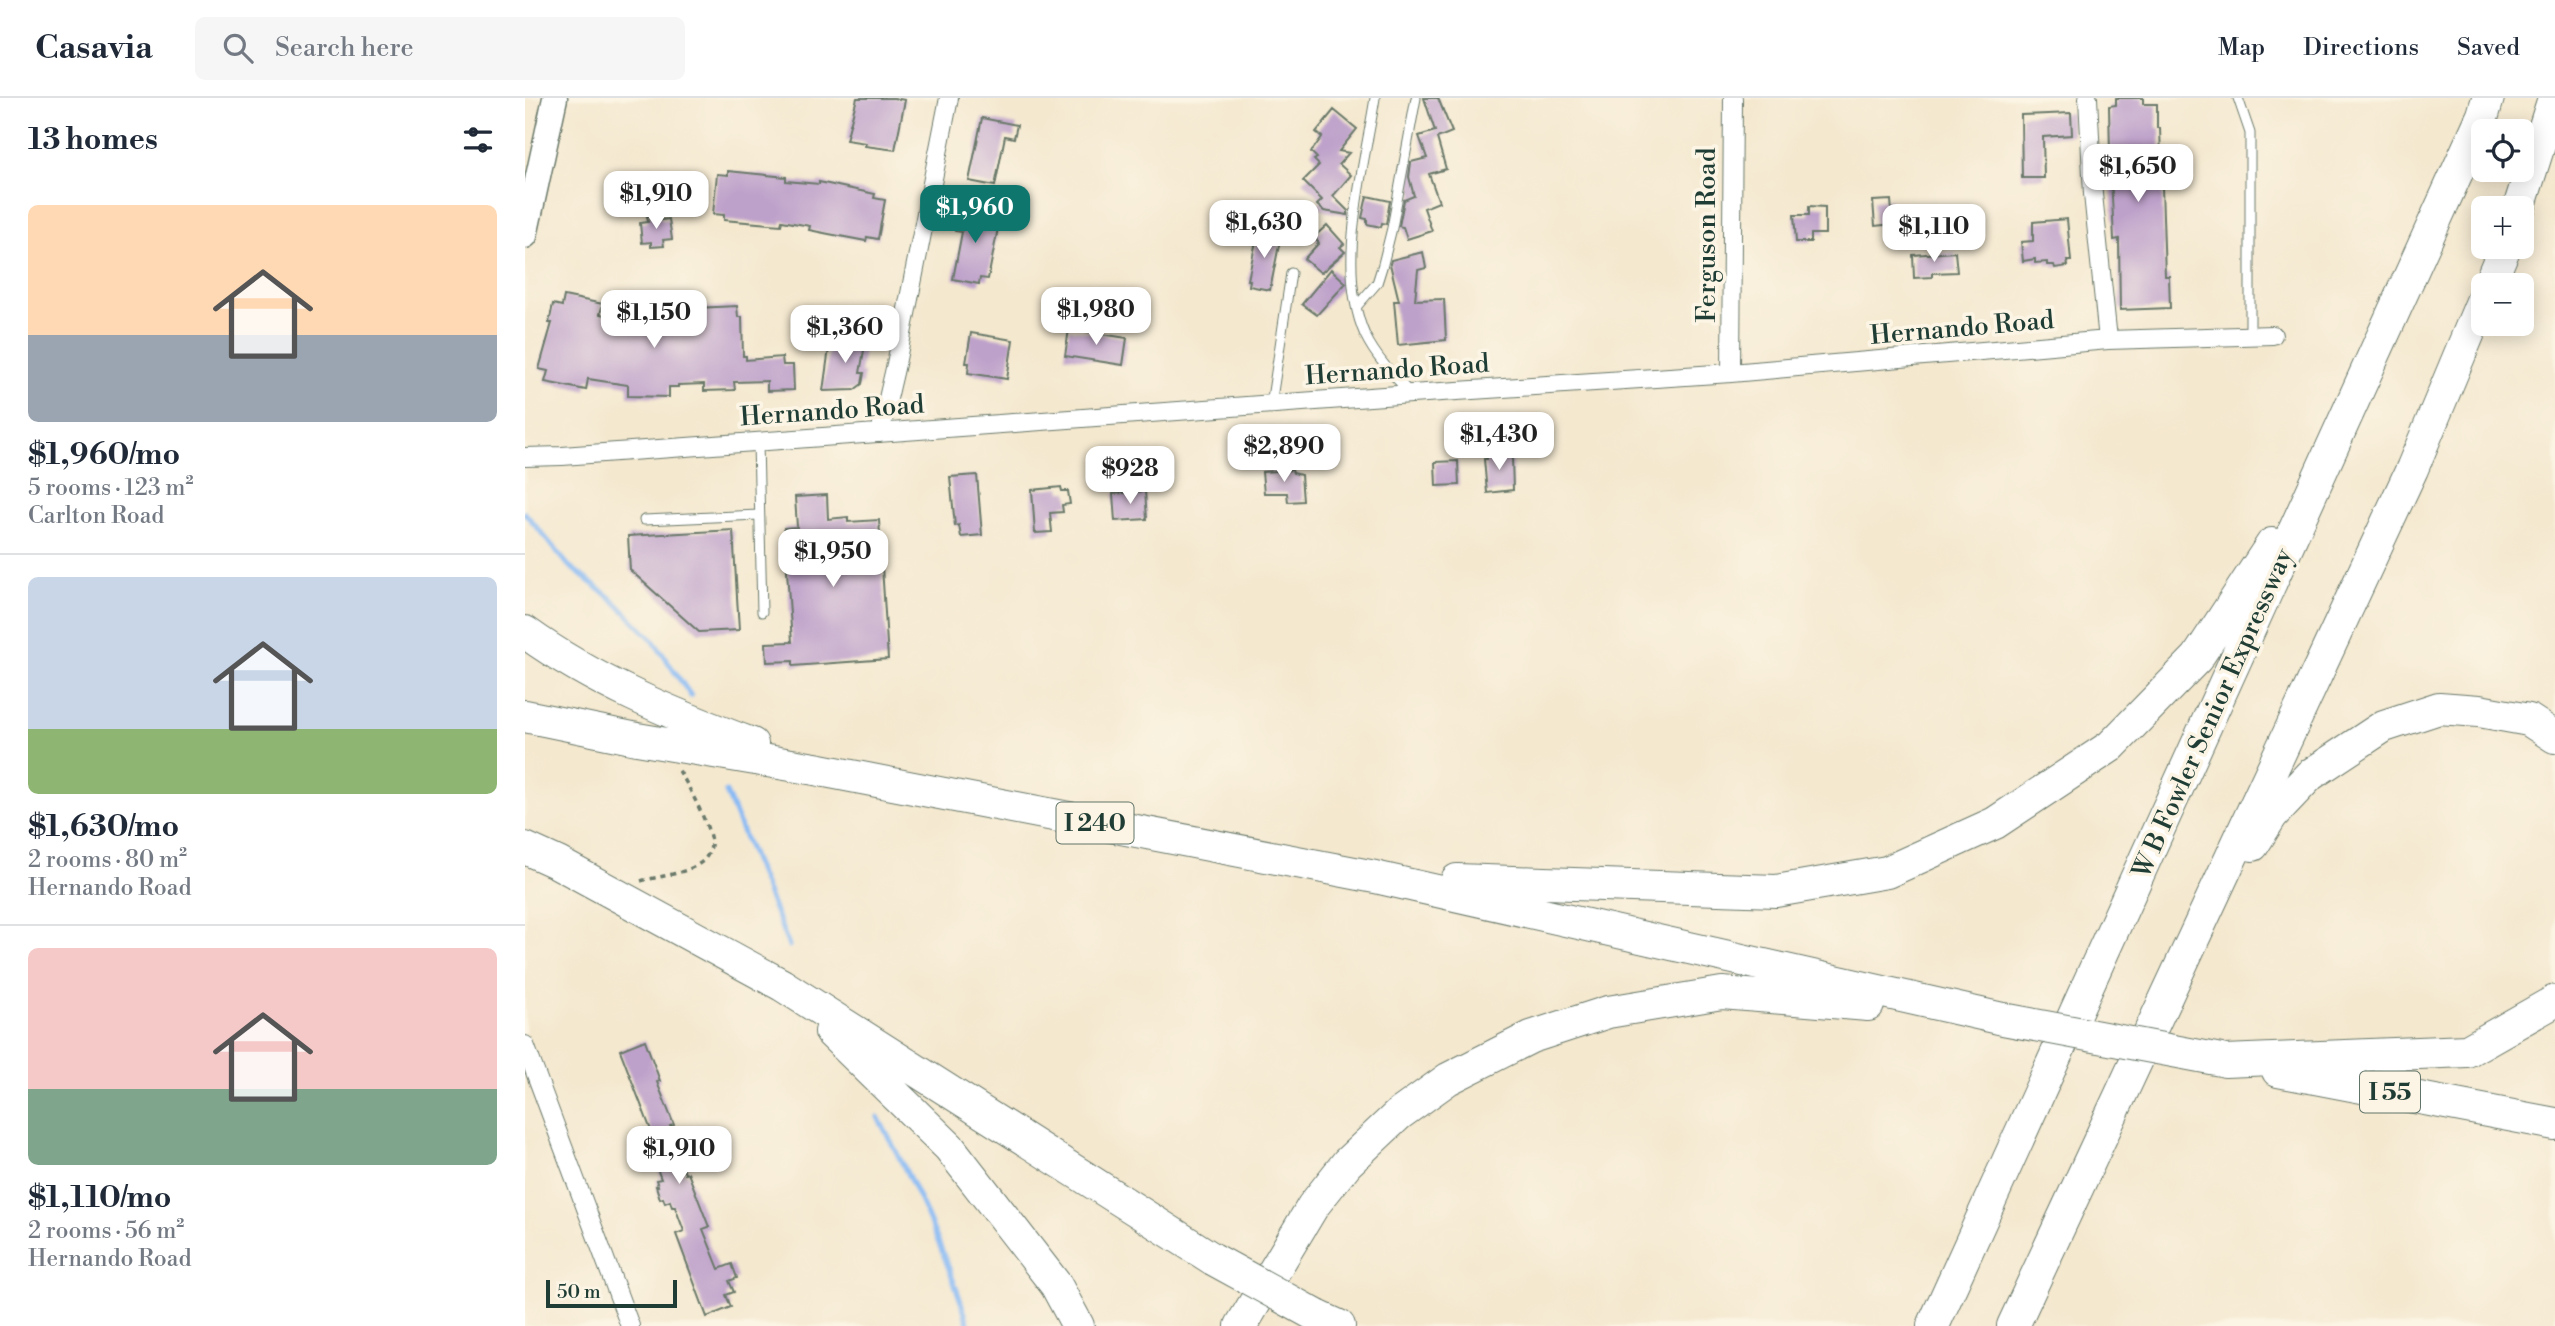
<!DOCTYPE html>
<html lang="en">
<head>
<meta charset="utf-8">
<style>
	:root { --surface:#fff; --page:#f6f6f7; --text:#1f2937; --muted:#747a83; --line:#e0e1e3; --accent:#0f766e }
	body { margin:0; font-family:"Libre Bodoni",serif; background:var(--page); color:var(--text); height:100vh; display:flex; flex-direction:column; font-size:26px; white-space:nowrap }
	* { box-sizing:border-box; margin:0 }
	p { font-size:23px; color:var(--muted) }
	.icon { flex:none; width:38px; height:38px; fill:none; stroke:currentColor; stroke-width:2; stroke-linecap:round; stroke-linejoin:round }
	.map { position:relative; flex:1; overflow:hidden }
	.side { display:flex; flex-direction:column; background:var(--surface); width:525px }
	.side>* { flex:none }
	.fabs { position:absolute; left:1946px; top:21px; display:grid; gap:14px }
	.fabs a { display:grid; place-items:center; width:63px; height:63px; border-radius:10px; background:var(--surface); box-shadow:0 4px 18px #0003; font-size:35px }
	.scale { position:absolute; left:21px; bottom:18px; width:131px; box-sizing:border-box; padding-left:7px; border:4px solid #1f3d34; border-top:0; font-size:19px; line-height:24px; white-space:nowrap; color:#1f3d34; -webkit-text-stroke:5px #fcf5e5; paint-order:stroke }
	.price { position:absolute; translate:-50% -60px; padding:0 16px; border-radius:14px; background:#fff; color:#222; font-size:23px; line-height:46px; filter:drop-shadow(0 2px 4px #0008) }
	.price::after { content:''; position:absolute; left:50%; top:42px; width:21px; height:16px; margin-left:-10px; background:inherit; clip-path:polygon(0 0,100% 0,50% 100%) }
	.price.current { background:var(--accent); color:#fff }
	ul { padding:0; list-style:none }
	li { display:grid; align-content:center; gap:14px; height:371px; padding:0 28px }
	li+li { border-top:2px solid var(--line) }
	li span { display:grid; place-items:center; height:217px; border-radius:10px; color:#555 }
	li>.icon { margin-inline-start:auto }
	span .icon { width:126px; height:126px; fill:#fffc; stroke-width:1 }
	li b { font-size:30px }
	h2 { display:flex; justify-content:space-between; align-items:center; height:84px; padding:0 28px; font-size:30px }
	header { display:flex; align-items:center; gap:42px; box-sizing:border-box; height:98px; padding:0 35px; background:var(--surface); border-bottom:2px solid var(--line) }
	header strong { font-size:33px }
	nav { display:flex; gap:38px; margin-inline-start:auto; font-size:24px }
	.search { width:490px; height:63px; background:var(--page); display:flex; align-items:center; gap:18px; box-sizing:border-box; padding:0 24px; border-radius:10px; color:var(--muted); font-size:26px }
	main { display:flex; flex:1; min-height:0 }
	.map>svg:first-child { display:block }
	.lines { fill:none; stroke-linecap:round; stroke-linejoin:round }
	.stream { stroke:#87baf4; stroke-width:5 }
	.building { fill:#bea1ca }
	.lane-casing { stroke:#6a796a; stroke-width:11 }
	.street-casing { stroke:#6a796a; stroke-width:20 }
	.secondary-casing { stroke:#6a796a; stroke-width:27 }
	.highway-casing { stroke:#6a796a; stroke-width:34 }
	.path { stroke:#6a796a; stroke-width:3.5; stroke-dasharray:5 5; stroke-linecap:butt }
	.lane { stroke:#fff; stroke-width:9 }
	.street { stroke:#fff; stroke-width:18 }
	.secondary { stroke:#fff; stroke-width:24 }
	.highway { stroke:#fff; stroke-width:32 }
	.highway-bridge-casing { stroke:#6a796a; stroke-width:34; stroke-linecap:butt }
	.highway-bridge { stroke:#fff; stroke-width:32 }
	.labels { text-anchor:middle; stroke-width:7; stroke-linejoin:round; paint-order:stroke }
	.shield { fill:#fcf5e5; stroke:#617469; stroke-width:2 }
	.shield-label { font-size:24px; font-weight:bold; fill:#1f3d34 }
	.street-label { font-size:26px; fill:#1f3d34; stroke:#fcf5e5 }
</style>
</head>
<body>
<header>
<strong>Casavia</strong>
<div class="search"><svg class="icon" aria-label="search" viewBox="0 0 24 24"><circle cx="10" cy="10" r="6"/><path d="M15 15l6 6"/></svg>Search here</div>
<nav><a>Map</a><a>Directions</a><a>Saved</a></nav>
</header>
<main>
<section class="side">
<h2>13 homes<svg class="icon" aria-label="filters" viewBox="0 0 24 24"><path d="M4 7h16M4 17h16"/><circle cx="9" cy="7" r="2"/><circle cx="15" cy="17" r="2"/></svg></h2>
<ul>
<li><span style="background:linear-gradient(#ffd9b3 60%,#9aa5b1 0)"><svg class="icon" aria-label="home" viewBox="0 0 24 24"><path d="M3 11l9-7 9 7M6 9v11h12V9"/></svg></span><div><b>$1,960/mo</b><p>5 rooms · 123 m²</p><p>Carlton Road</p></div></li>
<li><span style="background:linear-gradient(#c9d6e8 70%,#8fb573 0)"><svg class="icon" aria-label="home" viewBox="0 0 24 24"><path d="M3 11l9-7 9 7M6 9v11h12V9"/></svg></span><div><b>$1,630/mo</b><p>2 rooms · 80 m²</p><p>Hernando Road</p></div></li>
<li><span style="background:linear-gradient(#f6c9c9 65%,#7fa58c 0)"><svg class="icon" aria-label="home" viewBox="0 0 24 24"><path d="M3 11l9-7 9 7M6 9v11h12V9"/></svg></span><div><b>$1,110/mo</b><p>2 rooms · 56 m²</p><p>Hernando Road</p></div></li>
</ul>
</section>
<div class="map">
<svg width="2030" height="1228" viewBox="0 0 2030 1228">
	<rect width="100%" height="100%" fill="#fcf5e5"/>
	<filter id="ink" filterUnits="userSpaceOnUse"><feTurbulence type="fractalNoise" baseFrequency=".0143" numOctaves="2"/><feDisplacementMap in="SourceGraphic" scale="14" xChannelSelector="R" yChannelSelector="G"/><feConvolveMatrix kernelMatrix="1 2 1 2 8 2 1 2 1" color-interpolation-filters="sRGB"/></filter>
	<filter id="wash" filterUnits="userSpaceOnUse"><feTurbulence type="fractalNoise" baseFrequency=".00686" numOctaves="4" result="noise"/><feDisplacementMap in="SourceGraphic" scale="28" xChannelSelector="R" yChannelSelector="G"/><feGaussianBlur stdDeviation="1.57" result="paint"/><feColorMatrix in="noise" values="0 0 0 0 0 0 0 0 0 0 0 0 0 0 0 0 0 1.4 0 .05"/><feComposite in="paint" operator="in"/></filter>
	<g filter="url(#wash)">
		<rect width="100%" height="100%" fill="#f4e8cf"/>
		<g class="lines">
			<path class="stream" d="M0 415 44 468 87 501 128 542 166 598
				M201 694 264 848
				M353 1019C390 1087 421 1154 444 1228"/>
		</g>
		<g id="blocks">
			<path class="building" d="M332 0H369L380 2 370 52 340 48 341 45 321 42Z
				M899 0H913L927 34 912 40 921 71 904 76 914 104 899 110 907 133 882 141 878 129 874 128 879 102 889 98 884 79 886 64 902 60 894 38 910 33Z
				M1591 0H1618V6H1632V30H1635L1640 178H1644L1645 210 1595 212 1594 141 1589 142 1585 56 1584 8 1591 7Z
				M809 12 832 31 814 53 824 55 814 66 826 77 808 98 823 113V117L799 113 792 107 797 102 778 83 794 67 789 62 792 60 786 54 797 39 791 34Z
				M1546 15 1547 37 1518 39 1519 80H1497L1496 17Z
				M457 20 492 27 489 40 480 38 470 88 444 83Z
				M203 73 261 79V83L294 86V84L350 96 349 100 360 102 353 141 342 139 341 143 304 136 284 132 285 128 257 123 256 127 199 122V117L188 116 192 76 203 77Z
				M842 98 865 103 861 126 857 125 856 129 842 126V121L837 120Z
				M1366 102 1368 126 1350 128 1348 103Z
				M1284 108 1300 109V136H1286V144H1271L1269 117H1284Z
				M434 110 466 114V118L475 120 463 181 455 180 454 186 428 181 437 134 430 133Z
				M136 117V122L144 121 147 141 138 142 139 148 126 149V144L117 145 115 125 123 124 122 118Z
				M1542 121 1546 163H1542L1543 168 1530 170 1529 167H1522V164L1510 165V161L1498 163 1496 144 1508 143V124Z
				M802 127 819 146 815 149 820 154 796 175 779 161 794 145 789 139Z
				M733 133 756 137 745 192 724 188 725 182H723Z
				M898 154 901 170 893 172 890 202 919 201 921 242 873 247 869 203H874L865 166 866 162Z
				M1430 154 1432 174 1407 175V179L1389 180 1388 157Z
				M806 171 821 185 792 217 777 206Z
				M39 198 78 206 75 216 105 222 106 210 171 212V210L212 208 213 219H217L218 258H221V262L257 259 258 267H268L269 292 242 293V283L209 284 210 292 179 293V286L153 287V289H144V299L103 298V287L63 281 61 292 20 284 23 273 14 271 27 225H24L28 206 37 208Z
				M544 231 602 240 598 267 540 258Z
				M446 235 488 242 482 281 443 275 444 265H441Z
				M341 241 335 275H339L337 286 329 292 298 293 305 243Z
				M984 352 985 359H987L988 392 962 395 959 361H962L961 354Z
				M933 363 934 387 911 388 910 364Z
				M767 372 768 375 776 377 778 403 763 404 762 395H739L737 374Z
				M452 377 457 437 436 439 434 427 430 428 425 379Z
				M536 389 537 393H543L545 406 537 407 538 414 525 415 527 434 510 435 507 392Z
				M620 393 622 421 590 423 588 396Z
				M302 397 303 421 323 419V424L354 422 363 561 268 568V563L242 564 241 545 267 544 259 430 272 429 270 399Z
				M208 432 214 532 174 534 105 472 103 438Z
				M120 942 135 983 132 984 149 1027 145 1028 147 1032 143 1033 156 1071 158 1070 160 1076 163 1075 184 1129 178 1131 194 1171 207 1166 212 1180 204 1183 209 1194 201 1197 206 1209 182 1219 151 1136 159 1133 150 1109H147L145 1103 140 1105 138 1100 135 1101 131 1088H133L131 1082 136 1081 131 1068 139 1066 95 952Z"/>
		</g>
	</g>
	<g filter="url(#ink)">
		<use href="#blocks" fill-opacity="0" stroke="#6a796a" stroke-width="2"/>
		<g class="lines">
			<g class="lane-casing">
				<path id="lane" d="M850 0C839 71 810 169 840 237 851 260 869 278 886 296
					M1713 0 1725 35V238
					M832 208 852 185 858 166 867 130 891 0
					M746 307 766 175
					M233 344 237 514
					M119 422 234 417"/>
			</g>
			<g class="street-casing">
				<path id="street" d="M1563 0 1568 96 1583 242
					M1206 275 1208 0
					M355 335 371 266 424 0
					M0 359 37 358 886 296 1206 275 1583 242 1748 237
					M0 947 105 1228"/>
			</g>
			<g class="secondary-casing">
				<path id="secondary" d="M0 138 30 0"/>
			</g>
			<g class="highway-casing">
				<path id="highway" d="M1994 110 2029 0
					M1964 187 1980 149
					M0 534C69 584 147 616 227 646
					M0 618 112 641 290 671 850 779 1478 921
					M1728 747 1747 717 1785 677 1859 628 1914 610 1954 613 2004 622 2030 639
					M0 750 33 765 257 887 688 1161
					M932 782 1251 793 1362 774 1470 725 1586 648 1672 560 1747 446
					M306 934 424 1049 531 1187 553 1228
					M1700 963 1942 953 2030 903
					M1753 973 2030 1026
					M792 1218 814 1228
					M716 1228 788 1108 822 1065 873 1017 923 981 1006 939 1083 914 1197 895 1343 907
					M1408 1228 1958 17 1963 0
					M1488 1228 1887 371 1958 201"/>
			</g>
			<path class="path" d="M116 783C134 778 164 776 179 762 182 759 186 751 186 747 187 731 162 685 153 671"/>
			<use href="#lane" class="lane"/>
			<use href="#street" class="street"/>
			<use href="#secondary" class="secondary"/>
			<use href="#highway" class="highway"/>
			<g class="highway-bridge-casing">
				<path id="highway-bridge" d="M1478 921 1696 962
					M688 1161 792 1218"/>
			</g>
			<use href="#highway-bridge" class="highway-bridge"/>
		</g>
	</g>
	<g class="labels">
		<g class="shield">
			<rect x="531.5" y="704.5" width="77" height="41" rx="5"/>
			<rect x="1835" y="973.5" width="60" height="41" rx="5"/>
		</g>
		<g class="shield-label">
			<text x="570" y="733">I 240</text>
			<text x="1865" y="1002">I 55</text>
		</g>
		<g class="street-label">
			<text transform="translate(1181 137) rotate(-90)" y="9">Ferguson Road</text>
			<text transform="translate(1437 229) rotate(-5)" y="9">Hernando Road</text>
			<text transform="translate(872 271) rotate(-4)" y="9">Hernando Road</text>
			<text transform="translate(307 312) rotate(-4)" y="9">Hernando Road</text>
			<text transform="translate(1687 615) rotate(-66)" y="9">W B Fowler Senior Expressway</text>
		</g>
	</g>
</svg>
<div class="fabs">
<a><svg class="icon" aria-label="locate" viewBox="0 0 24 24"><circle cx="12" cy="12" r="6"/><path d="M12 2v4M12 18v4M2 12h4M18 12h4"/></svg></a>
<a>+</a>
<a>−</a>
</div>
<div class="scale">50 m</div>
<b class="price" style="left:1613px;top:106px">$1,650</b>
<b class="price" style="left:131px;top:133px">$1,910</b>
<b class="price current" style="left:450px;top:147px">$1,960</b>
<b class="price" style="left:739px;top:162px">$1,630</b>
<b class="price" style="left:1409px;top:166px">$1,110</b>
<b class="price" style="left:571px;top:249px">$1,980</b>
<b class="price" style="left:129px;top:252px">$1,150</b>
<b class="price" style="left:320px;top:267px">$1,360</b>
<b class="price" style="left:974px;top:374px">$1,430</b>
<b class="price" style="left:759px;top:386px">$2,890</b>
<b class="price" style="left:605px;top:408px">$928</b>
<b class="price" style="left:308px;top:491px">$1,950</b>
<b class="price" style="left:154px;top:1088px">$1,910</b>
</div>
</main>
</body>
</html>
